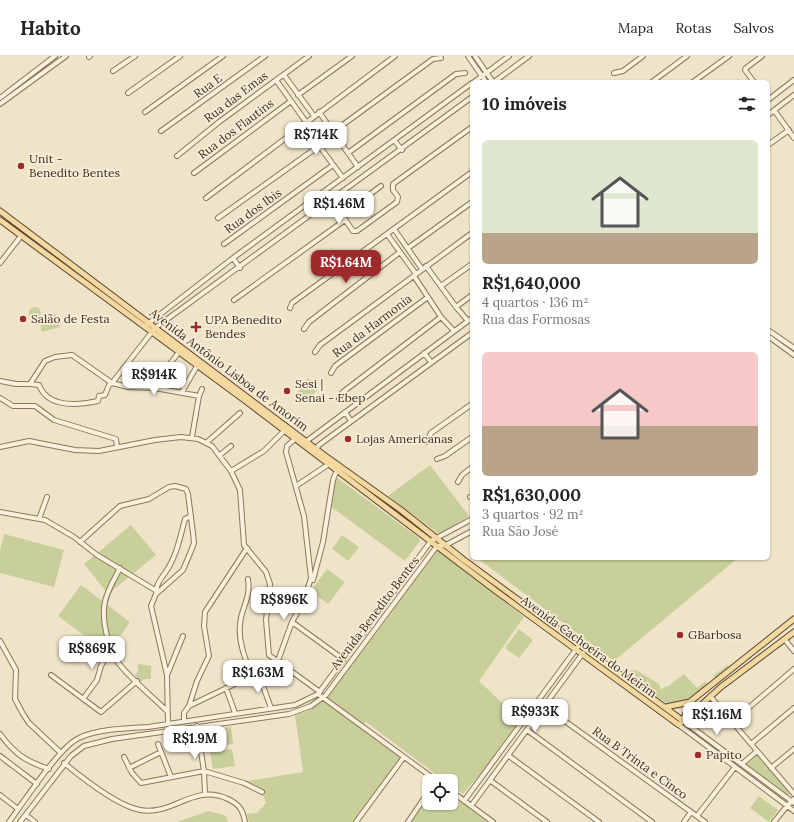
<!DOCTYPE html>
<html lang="pt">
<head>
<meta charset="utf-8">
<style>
	:root { --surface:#fff; --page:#f2f2f2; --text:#222; --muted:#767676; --line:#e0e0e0; --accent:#9e2a2b }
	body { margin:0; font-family:Lora,serif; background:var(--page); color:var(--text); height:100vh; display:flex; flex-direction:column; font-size:15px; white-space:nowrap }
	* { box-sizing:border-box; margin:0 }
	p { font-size:13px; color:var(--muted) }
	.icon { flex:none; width:22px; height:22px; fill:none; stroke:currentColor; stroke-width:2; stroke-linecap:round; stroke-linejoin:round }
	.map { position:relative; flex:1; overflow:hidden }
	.details { position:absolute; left:470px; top:24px; width:300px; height:480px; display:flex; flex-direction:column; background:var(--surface); border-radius:6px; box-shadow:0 1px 3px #0004 }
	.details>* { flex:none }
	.controls { position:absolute; left:422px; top:718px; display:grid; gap:8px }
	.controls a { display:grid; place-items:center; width:36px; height:36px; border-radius:6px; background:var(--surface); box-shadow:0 1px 3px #0004; font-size:20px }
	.price { position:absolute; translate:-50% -34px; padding:0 9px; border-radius:8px; background:#fff; color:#222; font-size:13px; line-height:26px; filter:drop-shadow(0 1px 2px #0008) }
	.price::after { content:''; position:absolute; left:50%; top:24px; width:12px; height:9px; margin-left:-6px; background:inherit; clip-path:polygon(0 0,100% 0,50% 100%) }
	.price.active { background:var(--accent); color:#fff }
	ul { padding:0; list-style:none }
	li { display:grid; align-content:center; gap:8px; height:212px; padding:0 12px }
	li span { display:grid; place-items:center; height:124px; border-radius:6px; color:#555 }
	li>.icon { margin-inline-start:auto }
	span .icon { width:72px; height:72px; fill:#fffc; stroke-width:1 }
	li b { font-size:17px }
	h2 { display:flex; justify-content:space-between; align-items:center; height:48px; padding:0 12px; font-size:17px }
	header { display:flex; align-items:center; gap:24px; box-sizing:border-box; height:56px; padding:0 20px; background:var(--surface); border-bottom:1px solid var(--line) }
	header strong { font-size:19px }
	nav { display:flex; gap:22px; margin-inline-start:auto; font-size:14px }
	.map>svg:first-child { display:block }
	.green { fill:#c9cf9b }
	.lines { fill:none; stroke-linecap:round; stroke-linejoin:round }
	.minor-casing { stroke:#8d765c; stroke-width:6 }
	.major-casing { stroke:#5b4430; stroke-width:7 }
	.minor { stroke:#faf1dc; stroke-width:4 }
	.major { stroke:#f3d9a0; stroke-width:5 }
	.poi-dot { fill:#9e2a2b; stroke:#f7eed8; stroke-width:1.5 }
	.labels { text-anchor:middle; stroke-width:3.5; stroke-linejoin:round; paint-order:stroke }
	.street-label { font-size:12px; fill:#3d2e20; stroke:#f7eed8 }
	.poi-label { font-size:12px; fill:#3d2e20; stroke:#f7eed8; text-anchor:start }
</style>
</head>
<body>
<header>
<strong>Habito</strong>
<nav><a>Mapa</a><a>Rotas</a><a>Salvos</a></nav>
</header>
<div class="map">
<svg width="794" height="766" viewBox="0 0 794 766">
	<rect width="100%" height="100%" fill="#f0e4c8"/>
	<path class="green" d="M29 257a6 6 0 1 1 12 0a6 6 0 1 1-12 0Z
		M56 258 60 271 42 276 39 263Z
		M308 322 319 331 306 348 295 340Z
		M430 409 469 460 439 478 388 440Z
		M336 421 419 482 420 485 405 505 330 450Z
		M131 469 156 499 108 538 84 508Z
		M4 478 64 494 54 531 0 517V495Z
		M342 479 359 491 348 505 332 493Z
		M436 492 524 561 479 625 500 645 522 663 489 708 463 738 451 729V725H446L441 722 366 666 381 648 364 668 327 641 386 564Z
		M477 502H738L614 605Z
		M327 513 345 526 328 548 311 535Z
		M81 529 130 566 108 597 58 560Z
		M519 573 533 584 519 602 505 592Z
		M138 608 151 610V623H145L141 626 135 619 138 615Z
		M727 609 729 612V619L721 626 713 620Z
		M631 614 638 615 659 628 661 634 666 630 667 631 684 618 697 632 706 625 708 630C699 641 691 653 675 653L635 626 628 618Z
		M324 645 401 702 353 766H249L247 758 257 757 266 747 263 740 264 734 247 725 303 716 295 659 308 655Z
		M231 671 233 688 210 691 208 674Z
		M232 693 235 710 213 713 210 696Z
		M757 699 790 737 787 740 746 709Z
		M451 738 488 766H410L429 740V747H451Z
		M759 740 778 754 769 766 750 752Z
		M209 755 226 760 228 766H177Z"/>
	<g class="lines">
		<g class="minor-casing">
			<path id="minor" d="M468 0 486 26
				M475 0 493 26
				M89 1 90 0
				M113 15 135 0
				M614 17 623 15 643 0
				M284 19 314 60
				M276 24 306 66
				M474 26 509 0
				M494 26 529 0
				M652 26 687 0
				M693 26 729 0
				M754 26 745 14 746 12 762 0
				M128 37 180 0
				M298 39 352 0
				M0 42 55 0
				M768 44 794 24
				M0 48 66 0
				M774 54 794 82
				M145 56 223 0
				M319 56 358 111
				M768 59 794 39
				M303 68 343 122
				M161 75 265 0
				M333 76 433 3 441 2
				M394 84 402 94
				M768 89 789 74
				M348 97 456 18 465 17
				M177 100 219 66 309 0
				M194 117 291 45
				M206 142 395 0
				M314 142 321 152
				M332 145 353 175H357L397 146 398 141 393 134V128L472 71
				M342 159 381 130
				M218 162 319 90
				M394 173 422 213
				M387 178 416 218
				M224 188 333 109
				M408 192 472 146
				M233 202 240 212
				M0 207 21 180
				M426 210 456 251 468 265
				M414 220 441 261 454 275
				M441 230 472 208
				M234 244 345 164
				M456 251 472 239
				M290 252 292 247 472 116
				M145 270 233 202 472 27
				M304 273 309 266 400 196
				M768 274 794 292
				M768 280 794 299
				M315 296 320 289 472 177
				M424 297 431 306
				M163 317 184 331
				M331 317 335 310 428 241
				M0 325 16 328H30L45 305 55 301 72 299 112 327 128 331 155 332 199 340
				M156 326 179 296
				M30 328 39 329C48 353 79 349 98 345L99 340 105 339 109 329 112 327 155 272 472 41
				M182 336 197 310
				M0 342 13 350H35L54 364 116 383 117 391
				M339 343 343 336 441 261
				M345 356 351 365
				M192 381 199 340 202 333
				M426 386 431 377 472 348
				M206 387 240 357
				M304 387 472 262
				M0 391 29 385 75 394 99 395 155 384 181 381 198 383 212 390 231 415 240 434 244 489 266 516 270 528 266 564 269 599 320 636
				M314 395 319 389 472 277
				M220 399 231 390
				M437 403 445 400 472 381
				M231 415 264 395 284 375
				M458 426 462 419 472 411
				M296 430 329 408
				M470 441H472
				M0 456 45 464 74 481 97 499 155 534
				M39 463 47 441
				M80 486 120 450 149 443 169 431 175 430 186 433 188 438 193 477 194 487 191 495 183 514 156 538 151 550 167 619 168 668
				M120 512C114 524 105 538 104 552 103 567 108 592 117 605 129 622 151 639 167 655
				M248 523C251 544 241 551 240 569 238 586 246 605 252 621
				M313 524 323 486 333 424 337 414
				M156 536C156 529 161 522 165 517 177 500 180 481 185 463L191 460
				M292 566 343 603
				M785 584 794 595
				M0 585 16 614 15 643 23 658 29 667 61 697
				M51 619 101 656 137 625
				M167 619 183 580
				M259 619 271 652
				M226 632 235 657
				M318 638 437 725
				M710 640 794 738
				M83 643 97 624 101 610 111 592
				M189 650 197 625 209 600 204 570 205 556 247 492
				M544 650 705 766
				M682 664 794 747
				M184 665V657L189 650 239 626 259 619 276 610 292 566 304 544 311 522 304 460 286 396 287 390 295 383
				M732 666 794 613
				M679 669 794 755
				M197 670 204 715 205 737
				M527 674 652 766
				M0 678C15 698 25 705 49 713
				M158 688 171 721
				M751 688 794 652
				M0 700 37 728
				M509 700 599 766
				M124 701 132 717 141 727 204 715 244 727 262 736
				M64 707C81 721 118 750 140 754 174 760 193 727 228 743 239 748 243 754 245 766
				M742 708 756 696
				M129 712 161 696
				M771 712 794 693
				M491 725 547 766
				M451 735 493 766
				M0 739 18 753
				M464 745 577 592
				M471 750 583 597
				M26 759 35 766
				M697 760 735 711
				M9 766C23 747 60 690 79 682 97 673 128 672 148 671L295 649 318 638 431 485 472 463
				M20 766 71 700 84 690 112 683 289 658 311 650 326 639 437 490 446 489 472 475
				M356 766 404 701
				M408 766 429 735
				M684 766 691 756
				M774 766 787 750 794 743"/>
		</g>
		<g class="major-casing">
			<path id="major" d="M0 155 324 399 401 454 464 504 682 664
				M0 164 247 346 496 535 679 669 721 631 794 576
				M666 651 690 646
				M684 662 691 645 794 563"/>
		</g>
		<use href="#minor" class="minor"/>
		<use href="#major" class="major"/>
	</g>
	<g class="poi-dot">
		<circle cx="21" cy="110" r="4"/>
		<circle cx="23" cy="263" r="4"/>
		<path d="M194 265h4v4h4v4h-4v4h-4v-4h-4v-4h4z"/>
		<circle cx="287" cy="335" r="4"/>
		<circle cx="348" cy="383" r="4"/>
		<circle cx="680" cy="579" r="4"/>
		<circle cx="698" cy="699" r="4"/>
	</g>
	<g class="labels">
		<g class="street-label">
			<text transform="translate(208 30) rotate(-36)" y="4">Rua E</text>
			<text transform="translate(236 41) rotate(-37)" y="4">Rua das Emas</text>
			<text transform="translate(236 73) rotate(-37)" y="4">Rua dos Flautins</text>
			<text transform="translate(253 155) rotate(-36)" y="4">Rua dos Ibis</text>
			<text transform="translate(372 270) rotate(-37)" y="4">Rua da Harmonia</text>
			<text transform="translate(229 314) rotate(37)" y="4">Avenida Antônio Lisboa de Amorim</text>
			<text transform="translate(375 557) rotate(-53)" y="4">Avenida Benedito Bentes</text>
			<text transform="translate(589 591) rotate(36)" y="4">Avenida Cachoeira do Meirim</text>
			<text transform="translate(640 707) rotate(36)" y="4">Rua B Trinta e Cinco</text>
		</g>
		<g class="poi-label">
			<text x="29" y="107">Unit -<tspan x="29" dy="14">Benedito Bentes</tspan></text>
			<text x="31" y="267">Salão de Festa</text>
			<text x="205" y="268">UPA Benedito<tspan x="205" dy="14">Bendes</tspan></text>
			<text x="295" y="332">Sesi |<tspan x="295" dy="14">Senai - Ebep</tspan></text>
			<text x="356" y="387">Lojas Americanas</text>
			<text x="688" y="583">GBarbosa</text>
			<text x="706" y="703">Papito</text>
		</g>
	</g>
</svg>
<div class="controls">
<a><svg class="icon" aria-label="locate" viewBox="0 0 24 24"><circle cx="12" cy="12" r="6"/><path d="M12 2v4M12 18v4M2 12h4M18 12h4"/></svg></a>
</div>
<b class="price" style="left:316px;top:100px">R$714K</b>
<b class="price" style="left:339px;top:169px">R$1.46M</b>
<b class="price active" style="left:346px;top:228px">R$1.64M</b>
<b class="price" style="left:154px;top:340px">R$914K</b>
<b class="price" style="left:284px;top:565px">R$896K</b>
<b class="price" style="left:92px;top:614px">R$869K</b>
<b class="price" style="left:258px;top:638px">R$1.63M</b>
<b class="price" style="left:535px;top:677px">R$933K</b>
<b class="price" style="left:717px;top:680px">R$1.16M</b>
<b class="price" style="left:195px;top:704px">R$1.9M</b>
<section class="details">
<h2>10 imóveis<svg class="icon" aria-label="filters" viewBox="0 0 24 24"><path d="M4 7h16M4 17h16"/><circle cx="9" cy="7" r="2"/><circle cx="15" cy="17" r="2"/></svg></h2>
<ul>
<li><span style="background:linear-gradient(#dfe7d0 75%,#b9a48a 0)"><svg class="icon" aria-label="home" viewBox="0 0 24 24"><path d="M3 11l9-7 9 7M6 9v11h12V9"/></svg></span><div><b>R$1,640,000</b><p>4 quartos · 136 m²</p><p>Rua das Formosas</p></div></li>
<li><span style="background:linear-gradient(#f6c9c9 60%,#b9a48a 0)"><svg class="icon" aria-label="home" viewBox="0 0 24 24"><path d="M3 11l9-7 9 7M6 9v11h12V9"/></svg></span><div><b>R$1,630,000</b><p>3 quartos · 92 m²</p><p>Rua São José</p></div></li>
</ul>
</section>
</div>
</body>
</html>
